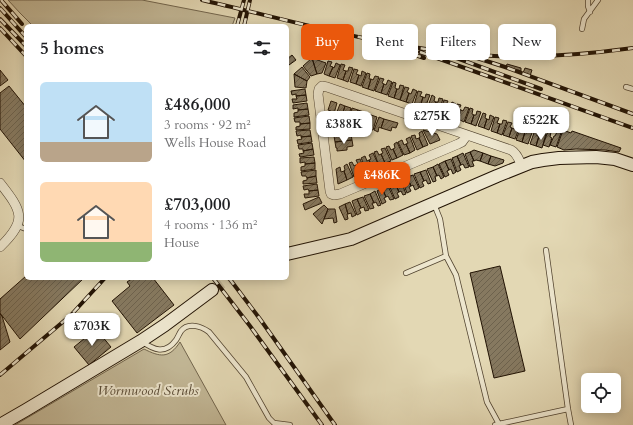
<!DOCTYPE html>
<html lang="en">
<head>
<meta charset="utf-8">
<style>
	:root { --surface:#fff; --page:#f6f6f6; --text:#202124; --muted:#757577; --accent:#ea580c }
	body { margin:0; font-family:Cardo,serif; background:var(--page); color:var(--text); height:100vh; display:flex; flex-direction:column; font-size:15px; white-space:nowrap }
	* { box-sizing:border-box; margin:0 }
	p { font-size:13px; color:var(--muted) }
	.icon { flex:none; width:22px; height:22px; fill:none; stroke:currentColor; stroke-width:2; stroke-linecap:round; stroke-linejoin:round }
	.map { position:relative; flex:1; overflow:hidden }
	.sheet { position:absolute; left:24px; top:24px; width:265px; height:256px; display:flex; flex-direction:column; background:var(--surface); border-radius:6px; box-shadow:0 2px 10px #0003 }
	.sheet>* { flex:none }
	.banner { position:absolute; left:301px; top:24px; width:272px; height:36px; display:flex; gap:8px }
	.tools { position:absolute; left:581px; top:373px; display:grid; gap:8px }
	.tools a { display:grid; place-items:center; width:40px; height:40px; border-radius:6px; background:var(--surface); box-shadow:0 2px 10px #0003; font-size:20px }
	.price { position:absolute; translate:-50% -34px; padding:0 9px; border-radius:8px; background:#fff; color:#222; font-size:13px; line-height:26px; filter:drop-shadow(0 1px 2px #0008) }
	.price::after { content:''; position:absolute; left:50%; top:24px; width:12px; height:9px; margin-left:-6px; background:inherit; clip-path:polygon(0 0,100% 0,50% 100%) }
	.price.selected { background:var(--accent); color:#fff }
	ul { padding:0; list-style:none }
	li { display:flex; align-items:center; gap:12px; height:100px; padding:0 16px }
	li span { display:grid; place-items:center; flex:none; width:112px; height:80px; border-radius:6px; color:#555 }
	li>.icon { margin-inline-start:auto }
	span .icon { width:48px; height:48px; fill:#fffc; stroke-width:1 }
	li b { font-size:17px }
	h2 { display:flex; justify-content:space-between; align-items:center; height:48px; padding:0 16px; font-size:17px }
	.pill { padding:0 14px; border-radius:6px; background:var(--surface); box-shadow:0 2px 10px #0003; font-size:14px; line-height:36px }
	.pill.selected { background:var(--accent); color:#fff }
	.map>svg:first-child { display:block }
	.green { fill:#c2b796; stroke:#72654d }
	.building { fill:url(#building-hatch); stroke:#221304 }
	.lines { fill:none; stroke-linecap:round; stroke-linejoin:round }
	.secondary-tunnel { stroke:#c6ba9a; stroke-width:12; stroke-dasharray:12 6; stroke-linecap:butt }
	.lane-casing { stroke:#524430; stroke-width:6 }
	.street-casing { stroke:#524430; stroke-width:10 }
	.secondary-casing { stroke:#221304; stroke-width:14 }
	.lane { stroke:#ede6ce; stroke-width:4.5 }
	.street { stroke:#ede6ce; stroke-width:9 }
	.secondary { stroke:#ede6ce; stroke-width:12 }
	.rail-casing { stroke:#221304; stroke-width:4 }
	.rail { stroke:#ede6ce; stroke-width:2.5; stroke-dasharray:8; stroke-linecap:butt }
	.labels { text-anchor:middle; stroke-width:4; stroke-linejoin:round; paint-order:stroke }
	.park-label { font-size:14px; font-style:italic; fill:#5a4c37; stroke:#ede6ce }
</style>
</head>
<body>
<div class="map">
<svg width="633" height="425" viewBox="0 0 633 425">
	<defs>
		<pattern id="building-hatch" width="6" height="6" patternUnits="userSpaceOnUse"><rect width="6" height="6" fill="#867960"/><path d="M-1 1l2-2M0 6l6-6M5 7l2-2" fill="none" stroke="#6d624d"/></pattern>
	</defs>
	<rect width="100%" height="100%" fill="#e3d8b4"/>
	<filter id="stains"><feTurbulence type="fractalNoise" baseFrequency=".005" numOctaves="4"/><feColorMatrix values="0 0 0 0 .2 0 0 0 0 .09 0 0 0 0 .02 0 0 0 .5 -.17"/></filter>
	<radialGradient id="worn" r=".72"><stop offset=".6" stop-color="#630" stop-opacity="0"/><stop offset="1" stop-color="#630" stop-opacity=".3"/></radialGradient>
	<path class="green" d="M8 0H142L235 18 232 26H33L20 13Z
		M180 342 226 425H15L144 349C160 357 169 359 180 342Z"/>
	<path class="building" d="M372 47 389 52 388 57 371 52Z
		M292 55 296 60 289 65 287 63V59Z
		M312 58 326 63 322 73 317 74Z
		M312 58 317 74 311 76 303 66Z
		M328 61 332 62 330 66 333 67 329 76 324 74Z
		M336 63 340 65 335 78 329 76 333 67 334 68Z
		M341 64 345 65 343 70 346 71 343 80 337 78Z
		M507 64 521 68V71L506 67Z
		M302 67 310 77 307 81 294 74Z
		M349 67 353 68 348 82 343 80 346 71H348Z
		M525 68 532 70 530 76 523 73Z
		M354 69 358 70 356 74 359 75 356 84 350 82Z
		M0 70 8 80 0 86Z
		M362 71 366 73 361 86 356 84 359 75 361 76Z
		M367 73 370 74 369 79H371L368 89 362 87Z
		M294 74 307 81 306 88 295 87Z
		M375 76 379 77 374 91 368 89 371 79 373 80Z
		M380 78 384 79 382 83 384 84 381 93 375 91Z
		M388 80 392 82 387 95 381 93 384 84 386 85Z
		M393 82 396 83 395 88 397 89 394 98 388 96Z
		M400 85 404 86 400 100 394 98 397 89H399Z
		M9 86 26 107V162L0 129V93Z
		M405 87 409 88 407 92 409 93 406 102 400 100Z
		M305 89 306 95 296 96V94L292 95 291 91Z
		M413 89 417 91 412 104 406 102 409 93 411 94Z
		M418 91 422 92 420 96 423 97 420 107 414 105Z
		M426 94 430 95 425 108 420 107 423 97 425 98Z
		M306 95 307 101 293 103 292 99H297L296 96Z
		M432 95 435 97 434 101 436 102 433 111 427 109Z
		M439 98 443 99 438 113 433 111 436 102H438Z
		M444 100 448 101 446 105 449 106 445 115 439 113Z
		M331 101 337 103 333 117 329 115 331 111 328 110Z
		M452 102 456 104 451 117 445 115 449 106 450 107Z
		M307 103 308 109 298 110V108L293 109V105Z
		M340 104 345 106 342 115 340 114 339 119 335 117Z
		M457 104 461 105 459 109 461 110 458 119 452 118Z
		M345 106 351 108 347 121 343 120 345 116 342 115Z
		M465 107 469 108 464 122 458 119 461 110 463 111Z
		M352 108 358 110 355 119H353L352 123 348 122Z
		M470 108 473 109 472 114 474 115 471 124 465 122Z
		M308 109 309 115 294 117V113L298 112V110Z
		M358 110 364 112 359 126 356 124 357 120 355 119Z
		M477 111 481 112 476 126 471 124 474 115H476Z
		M365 113 371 115 368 124 366 123 365 128 361 126Z
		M483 113 486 114 485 118 487 119 484 128 478 126Z
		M371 115 377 117 373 130 369 129 370 125 368 124Z
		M490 115 494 117 489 130 484 128 487 119 489 120Z
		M309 116 310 123 300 124V122H295L294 118Z
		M379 117 384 119 381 128 379 127 378 132 374 130Z
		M495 117 499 118 497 123 500 124 497 133 491 131Z
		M384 119 398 123 396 128 392 127 391 131 381 128Z
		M503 120 507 121 502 135 497 133 500 124H502Z
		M508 122 512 123 510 127 512 128 509 137 503 135Z
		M310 123V129L296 130V127L300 126V124Z
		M516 124 520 126 515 139 509 137 512 128 514 129Z
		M521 126 525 127 523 132H525L522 142 516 140Z
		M529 129 533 130 528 144 522 142 525 132 527 133Z
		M310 130 311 136 301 137V135L297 136 296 131Z
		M423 130 437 134 440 140 430 144Z
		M535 130 538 131 537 136H539L536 146 530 144Z
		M563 130 571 133 572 131 621 148 619 152 605 150 576 149 564 150 557 147Z
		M345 131 346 135 351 134 352 140 335 142 334 136H335V133Z
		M422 131 428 145 423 147 419 138 420 137 419 133Z
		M548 131 551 132 550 137 552 138 549 147 543 145Z
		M557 132 561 133 556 147 550 145 554 136H555Z
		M542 133 546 134 542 148 536 146 539 136 541 137Z
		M415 135 416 139 419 138 423 147 417 150 411 136Z
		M311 136 312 142 298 144 297 140 302 139 301 137Z
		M410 137 415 150 410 153 406 144 408 143 406 139Z
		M352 140 353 146 347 147V150L337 151V148H336L335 142Z
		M402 140 404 145 406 144 410 153 404 155 398 142Z
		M397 142 403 155 397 158 393 149 395 148 394 144Z
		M312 143 313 149 303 151V149H299L298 145Z
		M389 146 391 150 393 149 397 158 392 160 386 147Z
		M385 148 391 161 385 163 381 154 383 153 381 149Z
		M313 149 314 155 300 157 299 154 304 153 303 151Z
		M474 150 483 153 480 161 476 160 474 161 470 152Z
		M377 151 379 155 381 154 385 163 379 166 374 152Z
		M470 152 474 161H472L474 166 470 167 465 154Z
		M373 153 379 166 373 169 369 160 371 159 369 155Z
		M463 153 469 167 465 168 463 164 461 165 457 156Z
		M483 153 491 156 488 164 480 161Z
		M365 156 367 161 369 160 373 169 367 171 361 158Z
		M457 156 461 165 459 166 461 170 457 172 452 158Z
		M491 156 504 160 503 163 495 166 488 164Z
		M314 157 315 163 305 164V162L300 163V158Z
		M360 159 366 172 360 174 356 165 358 164 356 160Z
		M451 159 456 172 453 174 451 169 449 170 445 161Z
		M445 161 449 170 447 171 449 175 445 177 439 164Z
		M352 162 354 166 356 165 360 174 354 177 349 163Z
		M315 163V169L301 171V167L305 166V164Z
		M347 164 353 177 347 180 344 171 345 170 344 166Z
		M438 164 444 177 441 179 439 175 437 176 433 167Z
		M340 167 341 172 344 171 347 180 338 184 336 169Z
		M433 167 437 176H435L436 181 433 182 427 169Z
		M316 170V176L307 178 306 176H302L301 172Z
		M426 170 431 183 428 184 426 180 424 181 420 172Z
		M420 172 424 181 422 182 424 186 420 188 414 174Z
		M413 175 419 188 415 190 413 185 411 186 407 177Z
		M316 176 317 183 303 184V181L307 180V178Z
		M407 177 411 186 409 187 411 191 407 193 402 180Z
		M401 181 406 194 403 195 401 191 399 192 395 183Z
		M395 183 399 192 397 193 399 197 395 199 389 185Z
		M317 184 318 190 309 191 308 189 304 190 303 186Z
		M388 186 394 199 390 200 388 196 386 197 382 188Z
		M382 188 386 197 384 198 386 202 382 204 377 191Z
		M318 190 319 196 305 198 304 194H309V191Z
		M375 191 381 205 378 206 376 202 374 203 370 194Z
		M370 194 374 203H372L374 208 370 209 364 196Z
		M319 197 322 203 305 210 303 204Z
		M363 197 369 210 365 211 364 207 361 208 357 199Z
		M357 199 361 208 359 209 361 213 357 215 352 201Z
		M350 202 356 215 352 217 351 213 348 214 345 204Z
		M345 204 348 214H347L348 219 345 220 339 207Z
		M324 205 328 209 322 224 313 214Z
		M328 209H335L337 222 334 223 333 218 324 219Z
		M500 266 525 371 494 378 470 273Z
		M26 276V278H84L20 339 0 313V299Z
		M133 278H153L174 305 137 333 112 301 130 286 127 282Z
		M0 314 2 316 10 342 0 350Z
		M96 329 111 347 89 365 74 347Z"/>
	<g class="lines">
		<path class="secondary-tunnel" d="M212 290 228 278"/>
		<g class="lane-casing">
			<path id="lane" d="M588 0V6L590 12
				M582 29 584 19 598 0
				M626 87 633 89
				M18 226 26 229
				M546 250 568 409 571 425
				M446 256 456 275 487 402 499 424 495 425
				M406 273 446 256 440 219 434 204
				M141 341C154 350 165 355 176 340 178 337 179 334 181 331 188 322 201 326 209 332L246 377 269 418 274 423 290 425
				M499 424 568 409"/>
		</g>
		<g class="street-casing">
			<path id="street" d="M467 135 462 142 458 144 340 194 334 195 331 194 330 191 318 94 319 89 322 86 327 87 511 150C517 153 519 160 522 166
				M0 183C22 211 28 220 0 247"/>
		</g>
		<g class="secondary-casing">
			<path id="secondary" d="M287 254 351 239 497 176 532 162 543 160 559 158 596 157 615 159 633 165
				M0 425 26 410 141 341 165 325 212 290"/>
		</g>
		<use href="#lane" class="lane"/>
		<use href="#street" class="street"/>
		<use href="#secondary" class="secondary"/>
		<g class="rail-casing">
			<path id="rail" d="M1 0 22 24
				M202 0C293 21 384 48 479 55 530 59 582 55 633 48
				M0 8 26 37
				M0 19 26 46
				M237 26 244 0
				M244 26 250 0
				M0 28 26 56
				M398 49 424 58
				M420 52 633 128
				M451 56 541 89
				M477 58 505 67 633 114
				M213 278 250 326 322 425
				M229 278 260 319 335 425
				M0 375 71 315 105 278"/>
		</g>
		<use href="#rail" class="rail"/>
	</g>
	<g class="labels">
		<g class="park-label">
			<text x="148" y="395">Wormwood Scrubs</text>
		</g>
	</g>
	<rect width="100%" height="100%" filter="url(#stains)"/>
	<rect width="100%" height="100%" fill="url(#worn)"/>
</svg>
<div class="tools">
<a><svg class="icon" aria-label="locate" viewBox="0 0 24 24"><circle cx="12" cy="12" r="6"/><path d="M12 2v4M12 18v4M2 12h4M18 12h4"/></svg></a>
</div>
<b class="price" style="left:432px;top:137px">£275K</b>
<b class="price" style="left:541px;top:141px">£522K</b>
<b class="price" style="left:344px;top:145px">£388K</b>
<b class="price selected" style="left:382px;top:196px">£486K</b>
<b class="price" style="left:92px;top:347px">£703K</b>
<div class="banner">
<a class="pill selected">Buy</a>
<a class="pill">Rent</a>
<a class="pill">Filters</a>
<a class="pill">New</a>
</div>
<section class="sheet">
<h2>5 homes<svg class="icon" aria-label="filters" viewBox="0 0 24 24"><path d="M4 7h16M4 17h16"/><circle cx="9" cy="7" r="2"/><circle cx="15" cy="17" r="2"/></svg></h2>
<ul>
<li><span style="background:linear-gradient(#bfe0f5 75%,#b9a48a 0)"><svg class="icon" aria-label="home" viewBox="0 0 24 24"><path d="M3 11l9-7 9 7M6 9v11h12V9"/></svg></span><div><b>£486,000</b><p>3 rooms · 92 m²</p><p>Wells House Road</p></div></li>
<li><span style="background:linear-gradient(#ffd9b3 75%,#8fb573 0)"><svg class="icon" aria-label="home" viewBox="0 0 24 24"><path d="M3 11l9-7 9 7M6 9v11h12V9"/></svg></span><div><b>£703,000</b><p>4 rooms · 136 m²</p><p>House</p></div></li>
</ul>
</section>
</div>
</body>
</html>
